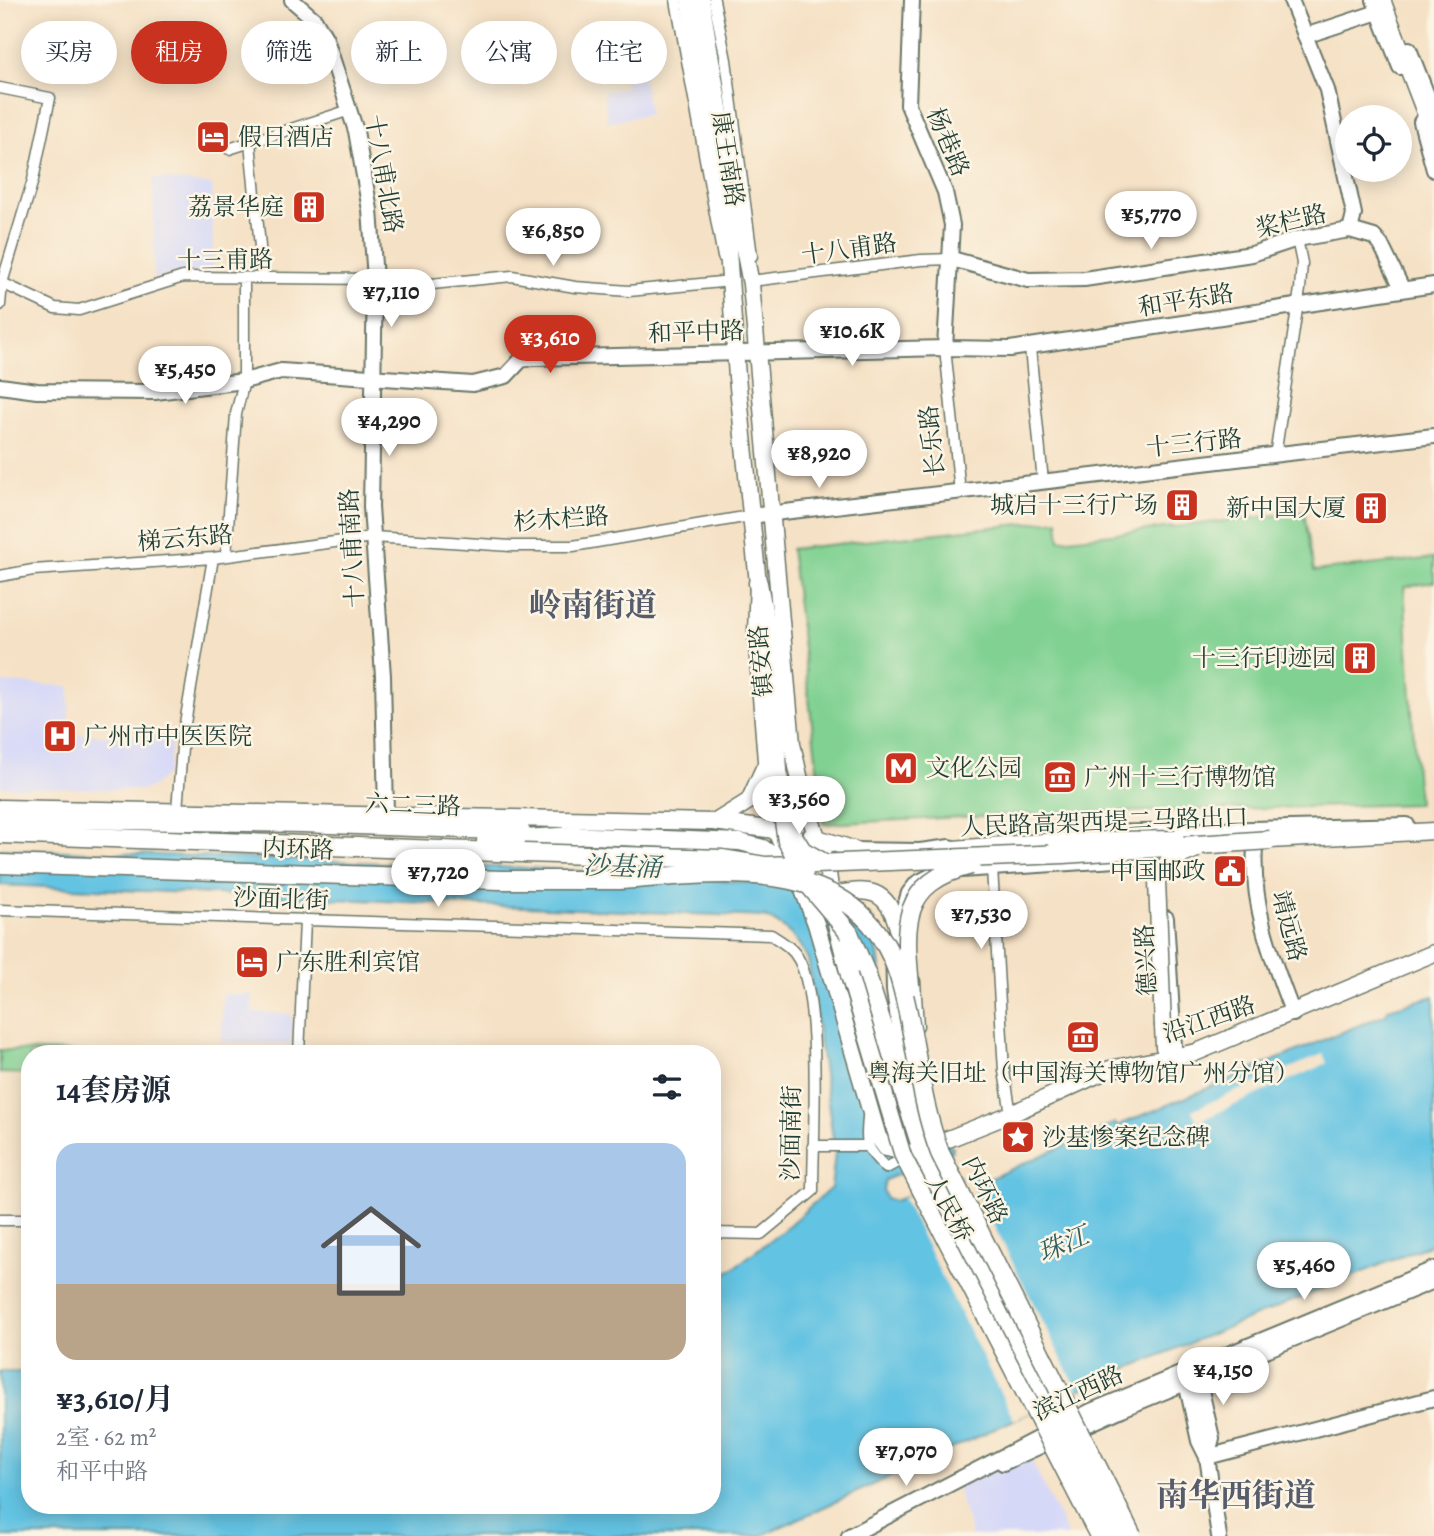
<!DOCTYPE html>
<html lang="zh">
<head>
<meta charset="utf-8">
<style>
	:root { --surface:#fff; --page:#f2f2f3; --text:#1f2937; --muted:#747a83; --accent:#c8321e }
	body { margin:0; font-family:Alegreya,"Noto Serif SC",serif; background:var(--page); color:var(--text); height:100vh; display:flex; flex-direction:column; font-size:26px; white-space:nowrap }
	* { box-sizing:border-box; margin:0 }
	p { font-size:23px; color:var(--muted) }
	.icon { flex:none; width:38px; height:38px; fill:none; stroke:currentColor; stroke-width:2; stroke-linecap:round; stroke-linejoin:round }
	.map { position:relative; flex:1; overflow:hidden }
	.details { position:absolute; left:21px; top:1045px; width:700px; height:469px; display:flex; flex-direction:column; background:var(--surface); border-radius:28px; box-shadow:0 4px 18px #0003 }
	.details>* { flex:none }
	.top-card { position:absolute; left:21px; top:21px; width:700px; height:63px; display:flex; gap:14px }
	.buttons { position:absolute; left:1335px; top:105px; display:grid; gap:14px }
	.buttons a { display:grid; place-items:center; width:77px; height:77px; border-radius:50%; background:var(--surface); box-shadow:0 4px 18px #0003; font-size:35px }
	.price { position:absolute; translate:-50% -60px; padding:0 16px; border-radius:24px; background:#fff; color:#222; font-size:23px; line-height:46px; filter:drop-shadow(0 2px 4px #0008) }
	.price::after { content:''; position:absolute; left:50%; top:42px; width:21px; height:16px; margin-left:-10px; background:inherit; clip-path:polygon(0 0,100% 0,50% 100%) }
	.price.on { background:var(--accent); color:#fff }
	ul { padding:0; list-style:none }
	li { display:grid; align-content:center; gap:14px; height:371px; padding:0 35px }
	li span { display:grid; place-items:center; height:217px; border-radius:21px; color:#555 }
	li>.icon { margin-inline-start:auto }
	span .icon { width:126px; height:126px; fill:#fffc; stroke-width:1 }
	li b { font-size:30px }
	h2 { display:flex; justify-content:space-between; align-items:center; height:84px; padding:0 35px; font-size:30px }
	.tag { padding:0 24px; border-radius:32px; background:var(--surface); box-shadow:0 4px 18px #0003; font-size:24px; line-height:63px }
	.tag.on { background:var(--accent); color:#fff }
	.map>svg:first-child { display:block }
	.built { fill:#d6d8f8 }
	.green { fill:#80d192; stroke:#508763; stroke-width:2 }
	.water { fill:#64c3e2; stroke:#42808b; stroke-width:2 }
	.pier { fill:#f5e1c5 }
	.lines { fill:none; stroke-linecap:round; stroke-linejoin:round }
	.street-casing { stroke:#6a7667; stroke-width:13 }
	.secondary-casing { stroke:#6a7667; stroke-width:18 }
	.primary-casing { stroke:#6a7667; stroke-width:19 }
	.highway-casing { stroke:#6a7667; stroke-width:21 }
	.street { stroke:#fff; stroke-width:10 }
	.secondary { stroke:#fff; stroke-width:14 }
	.primary { stroke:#fff; stroke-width:16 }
	.highway { stroke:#fff; stroke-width:18 }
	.primary-bridge-casing { stroke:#6a7667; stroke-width:19; stroke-linecap:butt }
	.highway-bridge-casing { stroke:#6a7667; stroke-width:21; stroke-linecap:butt }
	.primary-bridge { stroke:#fff; stroke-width:16 }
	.highway-bridge { stroke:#fff; stroke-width:18 }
	.labels { text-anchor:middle; stroke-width:5; stroke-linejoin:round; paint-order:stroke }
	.poi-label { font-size:24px; fill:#1f3d34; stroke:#fcf5e5; text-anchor:start }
	.street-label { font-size:24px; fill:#1f3d34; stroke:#fcf5e5 }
	.water-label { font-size:26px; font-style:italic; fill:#305e60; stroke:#fcf5e5 }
	.district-label { font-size:32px; font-weight:bold; fill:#565c6c; stroke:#fcf5e5 }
</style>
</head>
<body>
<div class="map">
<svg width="1434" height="1536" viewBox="0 0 1434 1536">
	<rect width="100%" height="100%" fill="#fcf5e5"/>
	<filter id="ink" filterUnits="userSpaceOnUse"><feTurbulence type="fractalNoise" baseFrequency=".0143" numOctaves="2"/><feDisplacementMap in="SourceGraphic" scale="14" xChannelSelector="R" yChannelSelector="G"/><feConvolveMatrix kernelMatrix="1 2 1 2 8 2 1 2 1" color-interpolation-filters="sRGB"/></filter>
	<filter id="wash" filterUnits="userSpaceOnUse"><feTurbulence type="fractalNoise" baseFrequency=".00686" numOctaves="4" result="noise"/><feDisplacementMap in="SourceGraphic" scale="28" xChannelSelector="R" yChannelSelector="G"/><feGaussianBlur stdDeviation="1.57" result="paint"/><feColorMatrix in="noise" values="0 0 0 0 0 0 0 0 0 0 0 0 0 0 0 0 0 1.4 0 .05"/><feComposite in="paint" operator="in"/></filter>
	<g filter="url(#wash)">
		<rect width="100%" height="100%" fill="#f5e1c5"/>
		<path class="built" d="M641 65 649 114 608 122 603 91 625 88 622 68Z
			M153 178 212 185 213 273 177 272 154 279Z
			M0 683 70 686 68 734 172 737 168 773 154 786 143 790 0 787Z
			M223 994 252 995V1012L292 1014 291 1045 221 1042Z
			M1030 1457 1068 1536H972L956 1485Z"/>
		<path class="green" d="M1304 512 1314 571 1434 558V582L1404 587 1418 804 1005 815 824 824 791 549 1058 520 1060 540Z
			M0 1050 128 1053 30 1054V1074L0 1073Z"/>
		<path class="water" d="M0 849 551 869 758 883 790 888 871 917 898 1063 914 1120 953 1147 952 1151 885 1180 883 1191 886 1198 894 1201 977 1172 982 1182 1115 1123 1117 1126 1386 1014 1388 1009 1434 996V1243L1114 1374 761 1536H0V1372H30V1505H712V1284L780 1233 831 1188 835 1153 808 959C797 938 786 927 765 917L0 885Z"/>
		<path class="pier" d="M1323 1054 1327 1063 1197 1122 1192 1110Z
			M968 1175 1078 1391 1014 1420 903 1198Z"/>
	</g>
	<g filter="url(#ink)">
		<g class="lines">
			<g class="street-casing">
				<path id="street" d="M676 0 723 257
					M714 0 726 60 752 256
					M0 88 50 98 33 180 2 283 0 305
					M250 142 263 278
					M229 149 350 110
					M751 281 921 260 952 259
					M2 283 55 308 79 310 183 277 375 279 432 284 512 276 575 287 629 291 731 281
					M945 348 960 492
					M1030 348 1043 482
					M1275 456 1300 289 1302 263 1297 239
					M226 556 236 414 244 381V279
					M0 576 33 570 213 558 373 537 511 546H573L750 516
					M177 810 183 735 213 558
					M992 868 1004 1071 1011 1114
					M0 910 771 935C782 942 793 948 799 960 822 1003 813 1138 813 1191L761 1234 712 1233
					M915 981 918 1026
					M299 1054 305 921
					M868 1117C866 1145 865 1148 886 1168L907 1157
					M813 1146H866
					M0 1220H30"/>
			</g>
			<g class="secondary-casing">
				<path id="secondary" d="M292 0 315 20 326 39 356 131 370 210 375 279 371 507 383 676 386 814
					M912 0 908 105 945 192 952 225 945 348
					M1291 0 1327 90 1354 214 1350 230
					M1374 0 1400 67
					M1305 36 1378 12
					M1409 49 1434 113
					M1421 122 1434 170
					M952 259 1028 280 1084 279 1252 254 1297 239 1350 230 1374 237 1381 245 1403 290
					M0 386 37 391 155 392 244 381 281 371 473 384 506 376 521 360 532 358 945 348 1010 349 1434 285
					M750 516 1434 436
					M1106 833 1407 825
					M1255 847C1251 907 1272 958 1293 1014
					M848 850 920 851 950 847
					M961 870 1178 856
					M1166 918 1174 1046 1169 1059
					M905 1072 894 990 893 945 909 893 917 883 937 873
					M1193 1373 1198 1377 1212 1438 1207 1457
					M1188 1374 1186 1382 1199 1441 1207 1457 1219 1536
					M1207 1457 1434 1398
					M1003 1463 1122 1409 1434 1281
					M849 1536 1091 1411 1434 1269"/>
			</g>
			<g class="primary-casing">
				<path id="primary" d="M689 0 726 222 737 377 758 583 756 632 766 761 775 829 786 854
					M701 0 728 162
					M1382 0 1434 136
					M732 188 751 284 792 744 805 803 827 865 833 912 849 975
					M0 808 714 822 782 831
					M0 819 302 824 522 832
					M717 821 749 801 764 768
					M566 835 740 842 763 848 788 867
					M811 836 859 851
					M1270 840 1434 831
					M940 850 1056 841
					M798 877 816 924 878 1137 886 1148 913 1153 1011 1114 1110 1069 1197 1052 1434 953
					M831 895C868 888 887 887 898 928
					M1163 1026 1164 1047 1169 1059"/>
			</g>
			<g class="highway-casing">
				<path id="highway" d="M758 583 768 638 780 796
					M0 834 524 853
					M486 841 577 836
					M0 864 501 880H619
					M849 933 866 973 924 1156 1049 1410"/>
			</g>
			<use href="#street" class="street"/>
			<use href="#secondary" class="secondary"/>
			<use href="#primary" class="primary"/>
			<use href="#highway" class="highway"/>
			<g class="primary-bridge-casing">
				<path id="primary-bridge" d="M790 829 803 850 828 864
					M1056 841 1176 839
					M849 975 903 1156 1098 1536
					M1163 1026 1157 881 1168 861 1197 849"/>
			</g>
			<g class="highway-bridge-casing">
				<path id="highway-bridge" d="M780 796 787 841 804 872
					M524 853 722 859 771 867
					M767 866 1064 854 1270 840
					M619 880C728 873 867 850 902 987 917 1043 919 1099 940 1153L1132 1536
					M809 885 849 933
					M910 986C904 924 900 883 971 865
					M1049 1410 1114 1536"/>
			</g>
			<use href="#primary-bridge" class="primary-bridge"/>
			<use href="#highway-bridge" class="highway-bridge"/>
		</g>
	</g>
	<defs>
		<g id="hotel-square" transform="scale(1.75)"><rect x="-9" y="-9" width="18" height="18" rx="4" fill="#c8321e" stroke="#fcf5e5"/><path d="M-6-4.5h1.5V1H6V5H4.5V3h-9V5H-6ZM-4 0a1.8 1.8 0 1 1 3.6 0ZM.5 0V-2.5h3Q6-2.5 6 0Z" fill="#fff"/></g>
		<g id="building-square" transform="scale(1.75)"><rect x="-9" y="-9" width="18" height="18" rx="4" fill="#c8321e" stroke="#fcf5e5"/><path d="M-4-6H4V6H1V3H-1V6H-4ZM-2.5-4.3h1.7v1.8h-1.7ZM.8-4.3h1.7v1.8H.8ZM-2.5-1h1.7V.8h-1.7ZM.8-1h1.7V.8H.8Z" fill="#fff"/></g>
		<g id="hospital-square" transform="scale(1.75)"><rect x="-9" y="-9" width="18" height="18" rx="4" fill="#c8321e" stroke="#fcf5e5"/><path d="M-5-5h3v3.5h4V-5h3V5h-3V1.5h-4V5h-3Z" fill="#fff"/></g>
		<g id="metro-square" transform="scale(1.75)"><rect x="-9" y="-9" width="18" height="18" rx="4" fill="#c8321e" stroke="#fcf5e5"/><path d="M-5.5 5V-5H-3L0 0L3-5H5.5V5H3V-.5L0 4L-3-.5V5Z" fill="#fff"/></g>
		<g id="museum-square" transform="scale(1.75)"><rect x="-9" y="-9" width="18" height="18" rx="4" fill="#c8321e" stroke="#fcf5e5"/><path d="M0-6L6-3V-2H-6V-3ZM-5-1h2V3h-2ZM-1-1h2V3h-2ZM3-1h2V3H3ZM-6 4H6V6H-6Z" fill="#fff"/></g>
		<g id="civic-square" transform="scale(1.75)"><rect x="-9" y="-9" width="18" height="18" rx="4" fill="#c8321e" stroke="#fcf5e5"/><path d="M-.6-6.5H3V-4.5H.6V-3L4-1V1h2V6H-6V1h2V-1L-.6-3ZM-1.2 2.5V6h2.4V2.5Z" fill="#fff"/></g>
		<g id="sight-square" transform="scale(1.75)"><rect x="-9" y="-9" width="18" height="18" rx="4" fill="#c8321e" stroke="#fcf5e5"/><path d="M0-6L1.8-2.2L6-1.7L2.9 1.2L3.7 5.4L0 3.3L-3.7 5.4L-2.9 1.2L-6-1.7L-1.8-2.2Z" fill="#fff"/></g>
	</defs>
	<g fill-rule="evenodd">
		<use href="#hotel-square" x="213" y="137"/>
		<use href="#building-square" x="309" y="207"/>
		<use href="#building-square" x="1182" y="505"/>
		<use href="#building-square" x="1371" y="508"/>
		<use href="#building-square" x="1360" y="658"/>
		<use href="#hospital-square" x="60" y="736"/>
		<use href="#metro-square" x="901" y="768"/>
		<use href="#museum-square" x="1060" y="777"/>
		<use href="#civic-square" x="1230" y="871"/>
		<use href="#hotel-square" x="252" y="962"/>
		<use href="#museum-square" x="1083" y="1037"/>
		<use href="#sight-square" x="1018" y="1137"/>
	</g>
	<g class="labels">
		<g class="poi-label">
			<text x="238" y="145">假日酒店</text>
			<text x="284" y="215" text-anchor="end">荔景华庭</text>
			<text x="1158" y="513" text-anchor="end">城启十三行广场</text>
			<text x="1346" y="516" text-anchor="end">新中国大厦</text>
			<text x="1336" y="666" text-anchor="end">十三行印迹园</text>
			<text x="84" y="744">广州市中医医院</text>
			<text x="926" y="776">文化公园</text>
			<text x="1084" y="785">广州十三行博物馆</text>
			<text x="1206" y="879" text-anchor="end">中国邮政</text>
			<text x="276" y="970">广东胜利宾馆</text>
			<text x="1083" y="1081" text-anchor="middle">粤海关旧址（中国海关博物馆广州分馆）</text>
			<text x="1042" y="1145">沙基惨案纪念碑</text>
		</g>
		<g class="street-label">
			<text transform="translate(948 142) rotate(67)" y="8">杨巷路</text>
			<text transform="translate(728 159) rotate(81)" y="8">康王南路</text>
			<text transform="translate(384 174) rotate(80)" y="8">十八甫北路</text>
			<text transform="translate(1291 221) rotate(-13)" y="8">桨栏路</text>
			<text transform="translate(849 249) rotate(-8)" y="8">十八甫路</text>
			<text transform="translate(225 260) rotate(-1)" y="8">十三甫路</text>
			<text transform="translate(1186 300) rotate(-9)" y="8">和平东路</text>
			<text transform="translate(696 332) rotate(-2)" y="8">和平中路</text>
			<text transform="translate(932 441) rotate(-96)" y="8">长乐路</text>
			<text transform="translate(1194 443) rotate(-6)" y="8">十三行路</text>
			<text transform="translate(561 519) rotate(-4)" y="8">杉木栏路</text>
			<text transform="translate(185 538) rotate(-5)" y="8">梯云东路</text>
			<text transform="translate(352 548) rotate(-93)" y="8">十八甫南路</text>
			<text transform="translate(761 661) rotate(-95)" y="8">镇安路</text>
			<text transform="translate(413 805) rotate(2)" y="8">六二三路</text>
			<text transform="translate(1104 822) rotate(-2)" y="8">人民路高架西堤二马路出口</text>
			<text transform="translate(298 849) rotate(2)" y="8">内环路</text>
			<text transform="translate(281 899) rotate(2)" y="8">沙面北街</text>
			<text transform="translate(1289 926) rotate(75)" y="8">靖远路</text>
			<text transform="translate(1146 960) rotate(-93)" y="8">德兴路</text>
			<text transform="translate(1209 1019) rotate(-19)" y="8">沿江西路</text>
			<text transform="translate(791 1133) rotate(-89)" y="8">沙面南街</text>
			<text transform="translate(985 1190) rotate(64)" y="8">内环路</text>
			<text transform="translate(949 1208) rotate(62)" y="8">人民桥</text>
			<text transform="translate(1078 1393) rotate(-25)" y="8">滨江西路</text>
		</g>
		<g class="water-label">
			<text transform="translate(622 866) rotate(2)" y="9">沙基涌</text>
			<text transform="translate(1063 1244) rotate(-23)" y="9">珠江</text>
		</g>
		<g class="district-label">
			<text x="593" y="616">岭南街道</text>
			<text x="1236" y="1506">南华西街道</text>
		</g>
	</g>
</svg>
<div class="buttons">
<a><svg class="icon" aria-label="locate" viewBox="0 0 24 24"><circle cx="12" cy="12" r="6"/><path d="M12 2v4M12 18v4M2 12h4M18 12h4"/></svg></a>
</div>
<b class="price" style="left:1151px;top:251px">¥5,770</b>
<b class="price" style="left:553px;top:268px">¥6,850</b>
<b class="price" style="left:391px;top:329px">¥7,110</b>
<b class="price" style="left:852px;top:368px">¥10.6K</b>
<b class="price on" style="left:550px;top:375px">¥3,610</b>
<b class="price" style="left:185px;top:406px">¥5,450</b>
<b class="price" style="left:389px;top:458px">¥4,290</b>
<b class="price" style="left:819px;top:490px">¥8,920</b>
<b class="price" style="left:799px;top:836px">¥3,560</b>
<b class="price" style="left:438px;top:909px">¥7,720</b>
<b class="price" style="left:981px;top:951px">¥7,530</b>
<b class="price" style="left:1304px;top:1302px">¥5,460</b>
<b class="price" style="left:1223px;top:1407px">¥4,150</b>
<b class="price" style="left:906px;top:1488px">¥7,070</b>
<div class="top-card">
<a class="tag">买房</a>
<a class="tag on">租房</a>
<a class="tag">筛选</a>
<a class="tag">新上</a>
<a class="tag">公寓</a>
<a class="tag">住宅</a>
</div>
<section class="details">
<h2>14套房源<svg class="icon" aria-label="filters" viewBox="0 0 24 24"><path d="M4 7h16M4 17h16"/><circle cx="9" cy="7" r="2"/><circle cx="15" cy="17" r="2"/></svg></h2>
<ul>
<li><span style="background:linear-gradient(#a9c7e8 65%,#b9a48a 0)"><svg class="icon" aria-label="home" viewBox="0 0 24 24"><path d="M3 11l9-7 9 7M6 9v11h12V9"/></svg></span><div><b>¥3,610/月</b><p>2室 · 62 m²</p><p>和平中路</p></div></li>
</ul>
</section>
</div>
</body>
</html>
